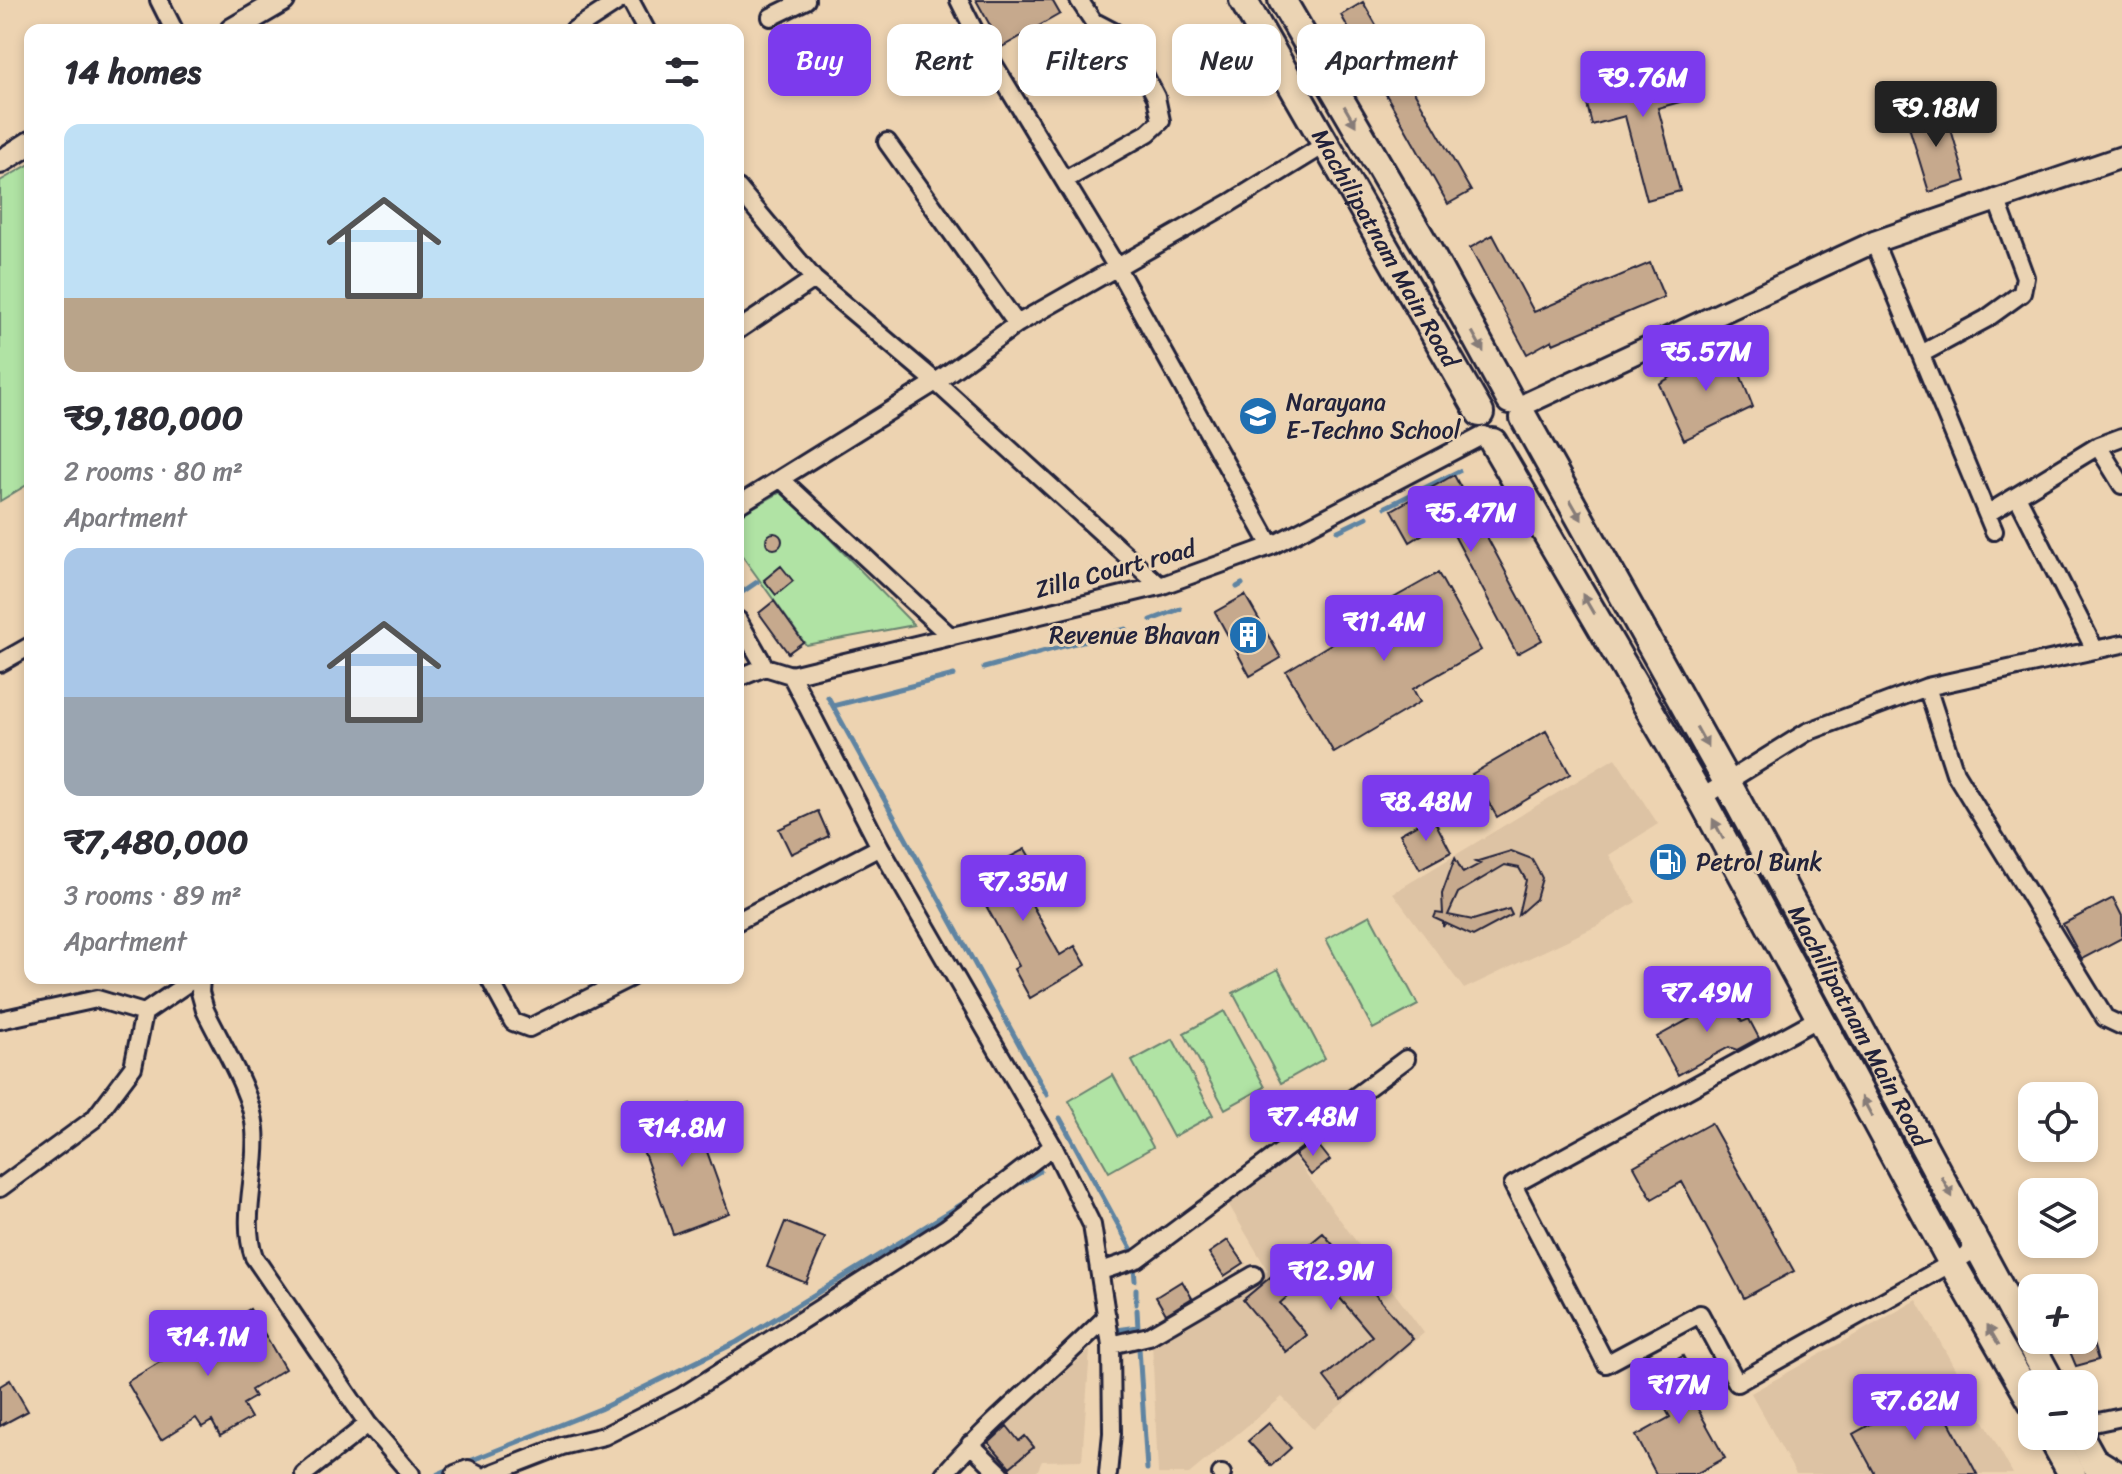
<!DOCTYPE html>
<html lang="en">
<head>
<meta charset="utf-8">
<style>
	:root { --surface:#fff; --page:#f2f2f3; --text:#2b2b33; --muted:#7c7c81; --accent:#7c3aed }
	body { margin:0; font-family:Sriracha,sans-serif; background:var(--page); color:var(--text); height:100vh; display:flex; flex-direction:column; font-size:30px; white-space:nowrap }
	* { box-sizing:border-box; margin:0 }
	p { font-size:26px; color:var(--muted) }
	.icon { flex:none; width:44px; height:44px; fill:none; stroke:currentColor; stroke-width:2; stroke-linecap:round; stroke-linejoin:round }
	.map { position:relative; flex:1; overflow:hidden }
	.side { position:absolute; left:24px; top:24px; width:720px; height:960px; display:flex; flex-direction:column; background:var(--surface); border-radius:16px; box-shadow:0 4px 12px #0003 }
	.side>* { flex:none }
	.guide { position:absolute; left:768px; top:24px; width:760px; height:72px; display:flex; gap:16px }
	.fabs { position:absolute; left:2018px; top:1082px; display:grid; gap:16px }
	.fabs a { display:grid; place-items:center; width:80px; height:80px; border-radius:16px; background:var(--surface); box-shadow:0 4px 12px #0003; font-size:40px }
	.price { position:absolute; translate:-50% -68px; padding:0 18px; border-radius:8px; background:var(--accent); color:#fff; font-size:26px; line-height:52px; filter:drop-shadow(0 2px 4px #0008) }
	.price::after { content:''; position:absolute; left:50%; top:48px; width:24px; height:18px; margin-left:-12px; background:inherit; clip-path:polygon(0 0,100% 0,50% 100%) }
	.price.selected { background:#222; color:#fff }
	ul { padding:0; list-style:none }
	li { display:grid; align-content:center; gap:16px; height:424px; padding:0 40px }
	li span { display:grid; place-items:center; height:248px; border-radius:16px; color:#555 }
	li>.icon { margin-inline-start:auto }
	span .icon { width:144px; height:144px; fill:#fffc; stroke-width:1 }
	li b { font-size:34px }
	h2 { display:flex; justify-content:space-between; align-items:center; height:96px; padding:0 40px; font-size:34px }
	.pill { padding:0 28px; border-radius:16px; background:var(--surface); box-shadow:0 4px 12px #0003; font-size:28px; line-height:72px }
	.pill.selected { background:var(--accent); color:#fff }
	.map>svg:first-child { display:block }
	.built { fill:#ddc3a4 }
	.green { fill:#b0e3a4; stroke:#698270; stroke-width:2 }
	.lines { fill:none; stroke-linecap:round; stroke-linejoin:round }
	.stream { stroke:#5e84a2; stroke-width:5 }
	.building { fill:#c6a98d; stroke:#22223b; stroke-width:2 }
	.minor-casing { stroke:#22223b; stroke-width:22 }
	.tertiary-casing { stroke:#22223b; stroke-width:26 }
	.secondary-casing { stroke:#22223b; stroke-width:28 }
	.primary-casing { stroke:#22223b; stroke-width:32 }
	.minor { stroke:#ebd4b4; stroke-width:16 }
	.tertiary { stroke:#ebd4b4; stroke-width:20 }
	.secondary { stroke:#ebd4b4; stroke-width:22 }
	.primary { stroke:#ebd4b4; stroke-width:26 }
	.oneway { fill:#867b78 }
	.labels { text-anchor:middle; stroke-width:6; stroke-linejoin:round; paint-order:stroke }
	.street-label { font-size:24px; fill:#22223b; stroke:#ebd4b4 }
	.poi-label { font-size:24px; fill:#22223b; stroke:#ebd4b4; text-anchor:start }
</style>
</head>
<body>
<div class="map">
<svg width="2122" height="1474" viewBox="0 0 2122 1474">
	<rect width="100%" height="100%" fill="#edd3b1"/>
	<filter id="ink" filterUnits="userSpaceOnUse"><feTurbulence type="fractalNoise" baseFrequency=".0125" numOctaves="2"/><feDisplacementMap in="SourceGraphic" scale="16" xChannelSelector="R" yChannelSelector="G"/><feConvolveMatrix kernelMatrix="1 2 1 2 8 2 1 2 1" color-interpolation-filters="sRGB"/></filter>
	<g filter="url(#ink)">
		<path class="built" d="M1615 758 1658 824 1609 855 1636 902 1597 926 1464 989 1393 893Z
			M1290 1152 1424 1333 1313 1429 1282 1397 1189 1474H1158L1152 1342 1268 1271 1226 1200Z
			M1917 1300 2013 1474H1796L1751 1393Z
			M1090 1350 1082 1460 1042 1461 1036 1474H1013L986 1442Z"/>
		<path class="green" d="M30 164V483L0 501V181Z
			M783 491 914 625 806 645 738 550V516Z
			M1370 915 1418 1005 1373 1029 1326 939Z
			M1278 969 1325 1058 1281 1083 1233 993Z
			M1224 1011 1265 1087 1225 1109 1184 1033Z
			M1173 1039 1213 1115 1173 1137 1132 1061Z
			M1113 1075 1153 1147 1109 1172 1069 1101Z"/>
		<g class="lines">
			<path class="stream" d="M1386 507 1459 471
				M1338 531 1367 517
				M1237 587 1242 584
				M741 593 757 582
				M1151 620 1180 609
				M984 668 1126 629
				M828 697 1047 1095
				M833 706 954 675
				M1060 1118 1133 1252
				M1016 1185 1040 1171
				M1134 1267 1135 1280
				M1136 1289V1304
				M1137 1310 1138 1328
				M1117 1330 1138 1327
				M1139 1348 1147 1469
				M465 1463 600 1409 737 1342 972 1198
				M438 1474 452 1468"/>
		</g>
		<path class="building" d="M976 0H1052L1060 14 1002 47Z
			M1363 2 1471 191 1448 204 1341 15Z
			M1645 55 1651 78 1680 71 1687 100 1658 108 1680 191 1647 200 1625 116 1592 125 1585 96 1617 88 1611 64Z
			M1944 105 1966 181 1929 192 1906 117Z
			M1493 235 1534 312 1650 263 1664 297 1553 344 1552 340 1527 354 1470 248Z
			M1728 344 1753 407 1684 440 1659 384Z
			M1454 475 1542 640 1517 654 1446 520 1410 542 1392 510Z
			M766 541a8 8 0 1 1 16 0a8 8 0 1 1-16 0Z
			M781 566 793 581 776 595 764 580Z
			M1438 573 1481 650 1413 689 1420 702 1334 753 1286 671 1394 606 1390 600Z
			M1245 595 1281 658 1250 676 1215 612Z
			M774 601 803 642 788 653 759 613Z
			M1546 731 1570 774 1497 817 1472 774Z
			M818 811 829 836 791 854 779 829Z
			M1432 816 1451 852 1420 869 1400 834Z
			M1025 849 1034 864 1027 868 1041 894 1030 901 1060 955 1075 946 1086 965 1030 998 1014 969 1019 966 984 902 979 904 966 880Z
			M1511 851 1532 859 1537 868 1542 878 1536 899 1518 915 1526 880 1519 868 1505 865 1458 893 1448 915 1473 920 1509 909 1512 915 1473 936 1445 923 1443 927V922L1434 918 1436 913 1443 914 1442 894 1455 858 1463 873 1480 864 1475 862Z
			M2113 898 2122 916V938L2082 959 2063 924Z
			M1722 985 1742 1022 1749 1019 1759 1038 1737 1050 1729 1047 1678 1075 1657 1037 1711 1007 1705 995Z
			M690 1104 729 1213 673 1234 634 1125Z
			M1711 1123 1794 1271 1744 1298 1682 1182 1652 1199 1634 1166Z
			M1315 1141 1330 1160 1311 1175 1295 1155Z
			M785 1222 825 1238 806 1283 767 1267Z
			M1323 1233 1413 1339 1342 1400 1324 1377 1372 1336 1317 1271 1280 1303 1307 1335 1286 1352 1243 1300Z
			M1228 1240 1244 1263 1224 1276 1209 1253Z
			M1182 1281 1192 1298 1166 1314 1156 1297Z
			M250 1309 285 1369 251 1390 255 1397 243 1404 251 1418 220 1436 212 1421 202 1427 196 1418 161 1440 127 1382 178 1351 174 1344 193 1333 198 1340Z
			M2065 1340H2092L2098 1360 2076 1366Z
			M1683 1356 1701 1389 1690 1395 1725 1458 1696 1474H1656L1636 1436 1670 1417 1652 1385 1657 1371Z
			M10 1380 28 1411 0 1426V1386Z
			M1932 1390 1977 1474H1875L1853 1434Z
			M1269 1423 1291 1448 1271 1466 1248 1441Z
			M1007 1426 1019 1441 1025 1436 1034 1447 1010 1467 989 1443Z"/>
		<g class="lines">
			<g class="minor-casing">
				<path id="minor" d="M159 0 174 30
					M630 0 646 30
					M959 0 979 40 1116 266 1271 546
					M771 17 806 0
					M574 30 620 0
					M887 142 1017 324
					M1065 180 1148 133 1161 121 1156 97 1130 47 1114 32 1093 21 1079 0
					M738 188 814 279 936 382 1160 586
					M1874 242 1994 531
					M738 330 814 279
					M1923 353 1986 319 2022 293 2025 277 1996 198
					M2098 446 2122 485
					M781 479 951 637
					M2017 496 2095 650
					M738 505 936 382 1017 324 1230 203 1326 144
					M1987 514 2098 446 2122 437
					M738 620 765 667
					M0 663 30 646
					M791 675 880 847 1053 1146 1092 1225 1111 1345 1112 1433 1108 1474
					M738 678 765 667 791 675 1160 586 1271 546 1484 435
					M1927 687 1955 773 2105 1018 2122 1026
					M1701 798 1807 732 1927 687 2122 644
					M738 921 880 847
					M201 978 200 992 205 1010C221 1044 252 1092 255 1129 259 1171 240 1217 254 1257L368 1424 411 1474
					M489 978 513 1022 529 1028 629 978
					M1819 1018 1513 1185 1606 1364 1700 1314 1737 1383 1980 1247
					M0 1020 97 999 144 1013 195 978
					M0 1188 94 1119 133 1067 144 1013
					M1101 1271 1137 1259 1406 1059
					M1111 1345 1149 1336 1254 1275
					M2084 1425 2122 1417
					M970 1444 1001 1474
					M2093 1454 2122 1472
					M304 1474 368 1424
					M455 1474 468 1469 478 1474
					M490 1474 562 1446 604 1436 681 1397 946 1228 1053 1146
					M944 1474C994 1417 1054 1370 1107 1316
					M1221 1474H1222"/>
			</g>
			<g class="tertiary-casing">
				<path id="tertiary" d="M1519 407 1874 242 2122 157"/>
			</g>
			<g class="secondary-casing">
				<path id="secondary" d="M232 30 283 0
					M0 162 30 143"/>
			</g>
			<g class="primary-casing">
				<g id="primary">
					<path id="s1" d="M1243 0 1480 413"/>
					<path d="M1282 0 1427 248 1510 400"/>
					<path id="s2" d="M1524 418 1727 782 2052 1384"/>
					<path d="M1493 442 1701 798 1952 1263 2032 1402"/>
					<path d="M2051 1436 2072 1474"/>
					<path d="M2080 1436 2101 1474"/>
				</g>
			</g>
			<use href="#minor" class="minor"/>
			<use href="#tertiary" class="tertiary"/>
			<use href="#secondary" class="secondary"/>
			<use href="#primary" class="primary"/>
		</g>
		<defs><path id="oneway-solid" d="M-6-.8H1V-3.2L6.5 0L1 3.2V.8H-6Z" transform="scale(2)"/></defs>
		<g class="oneway">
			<use href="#oneway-solid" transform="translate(1350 116) rotate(60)"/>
			<use href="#oneway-solid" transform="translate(1478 342) rotate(61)"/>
			<use href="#oneway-solid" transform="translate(1576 510) rotate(60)"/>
			<use href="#oneway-solid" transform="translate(1588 604) rotate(-120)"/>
			<use href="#oneway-solid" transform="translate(1702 737) rotate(61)"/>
			<use href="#oneway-solid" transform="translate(1718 829) rotate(-118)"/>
			<use href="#oneway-solid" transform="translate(1867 1107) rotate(-118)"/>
			<use href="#oneway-solid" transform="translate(1947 1187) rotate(62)"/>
			<use href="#oneway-solid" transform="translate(1993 1335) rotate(-120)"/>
		</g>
	</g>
	<defs>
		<g id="school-disc" transform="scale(2)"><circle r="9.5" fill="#1f6fb2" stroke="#ebd4b4"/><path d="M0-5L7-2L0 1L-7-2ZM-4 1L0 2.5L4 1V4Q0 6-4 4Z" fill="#fff"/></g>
		<g id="building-disc" transform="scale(2)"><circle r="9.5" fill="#1f6fb2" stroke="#ebd4b4"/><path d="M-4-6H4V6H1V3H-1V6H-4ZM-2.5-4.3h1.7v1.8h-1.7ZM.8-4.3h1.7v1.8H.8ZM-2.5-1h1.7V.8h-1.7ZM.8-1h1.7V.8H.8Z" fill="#fff"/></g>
		<g id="fuel-disc" transform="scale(2)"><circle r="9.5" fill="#1f6fb2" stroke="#ebd4b4"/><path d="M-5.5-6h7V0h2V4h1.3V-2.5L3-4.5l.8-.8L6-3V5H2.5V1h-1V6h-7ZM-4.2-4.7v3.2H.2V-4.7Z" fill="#fff"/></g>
	</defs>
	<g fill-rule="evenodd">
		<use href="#school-disc" x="1258" y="416"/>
		<use href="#building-disc" x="1248" y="635"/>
		<use href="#fuel-disc" x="1668" y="862"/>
	</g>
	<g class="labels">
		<g class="street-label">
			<text dy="8" stroke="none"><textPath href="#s1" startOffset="286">Machilipatnam Main Road</textPath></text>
			<text transform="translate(1115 569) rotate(-15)" y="8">Zilla Court road</text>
			<text dy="8" stroke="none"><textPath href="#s2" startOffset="694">Machilipatnam Main Road</textPath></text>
		</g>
		<g class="poi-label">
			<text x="1286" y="410">Narayana<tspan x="1286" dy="28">E-Techno School</tspan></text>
			<text x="1220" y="643" text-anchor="end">Revenue Bhavan</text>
			<text x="1696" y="870">Petrol Bunk</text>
		</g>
	</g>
</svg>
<div class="fabs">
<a><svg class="icon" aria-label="locate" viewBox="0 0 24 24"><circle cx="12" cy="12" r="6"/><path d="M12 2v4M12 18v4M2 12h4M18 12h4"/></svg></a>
<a><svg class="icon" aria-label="layers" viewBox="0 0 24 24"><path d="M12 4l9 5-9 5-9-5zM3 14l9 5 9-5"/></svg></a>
<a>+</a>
<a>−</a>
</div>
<b class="price" style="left:1643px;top:119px">₹9.76M</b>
<b class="price selected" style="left:1936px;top:149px">₹9.18M</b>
<b class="price" style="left:1706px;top:393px">₹5.57M</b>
<b class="price" style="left:1471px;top:554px">₹5.47M</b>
<b class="price" style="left:1384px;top:663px">₹11.4M</b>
<b class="price" style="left:1426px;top:843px">₹8.48M</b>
<b class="price" style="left:1023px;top:923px">₹7.35M</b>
<b class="price" style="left:1707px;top:1034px">₹7.49M</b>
<b class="price" style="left:1313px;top:1158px">₹7.48M</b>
<b class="price" style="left:682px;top:1169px">₹14.8M</b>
<b class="price" style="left:1331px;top:1312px">₹12.9M</b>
<b class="price" style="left:208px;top:1378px">₹14.1M</b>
<b class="price" style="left:1679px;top:1426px">₹17M</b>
<b class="price" style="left:1915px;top:1442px">₹7.62M</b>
<div class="guide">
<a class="pill selected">Buy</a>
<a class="pill">Rent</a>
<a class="pill">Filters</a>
<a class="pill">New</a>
<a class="pill">Apartment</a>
</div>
<section class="side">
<h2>14 homes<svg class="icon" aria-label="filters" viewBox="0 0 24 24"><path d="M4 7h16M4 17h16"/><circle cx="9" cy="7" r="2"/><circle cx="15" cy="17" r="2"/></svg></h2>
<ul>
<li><span style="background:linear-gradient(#bfe0f5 70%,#b9a48a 0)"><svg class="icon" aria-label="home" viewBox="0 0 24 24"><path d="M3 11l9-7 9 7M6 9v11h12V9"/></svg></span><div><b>₹9,180,000</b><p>2 rooms · 80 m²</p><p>Apartment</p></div></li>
<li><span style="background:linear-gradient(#a9c7e8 60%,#9aa5b1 0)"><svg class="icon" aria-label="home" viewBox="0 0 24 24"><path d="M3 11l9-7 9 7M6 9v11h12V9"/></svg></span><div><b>₹7,480,000</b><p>3 rooms · 89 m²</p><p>Apartment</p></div></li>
</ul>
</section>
</div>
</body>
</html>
